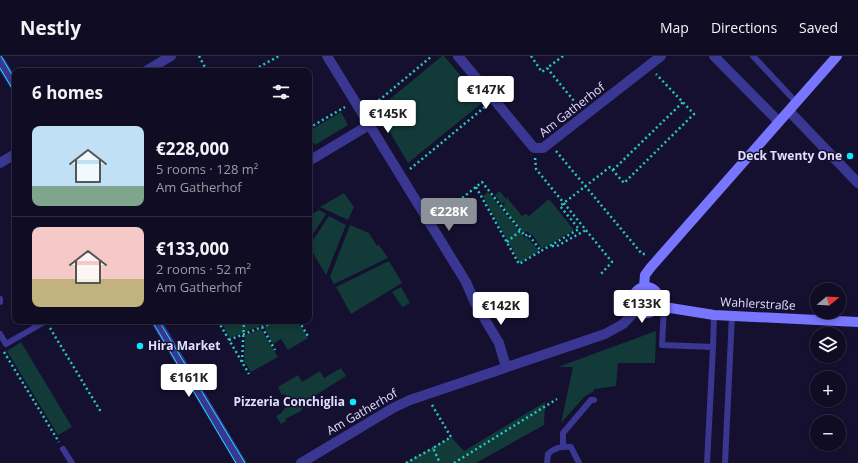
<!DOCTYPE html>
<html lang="en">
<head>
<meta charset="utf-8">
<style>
	:root { --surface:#100c23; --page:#1e1a30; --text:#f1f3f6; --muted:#9c9ba6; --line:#302c41; --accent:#8c9099 }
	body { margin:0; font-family:"Open Sans",sans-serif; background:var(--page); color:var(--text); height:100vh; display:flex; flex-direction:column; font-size:15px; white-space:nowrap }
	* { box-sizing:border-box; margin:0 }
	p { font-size:13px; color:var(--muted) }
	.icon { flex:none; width:22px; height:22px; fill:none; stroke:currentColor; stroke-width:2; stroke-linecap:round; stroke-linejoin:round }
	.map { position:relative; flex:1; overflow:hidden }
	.details { position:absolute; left:12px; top:12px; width:300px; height:256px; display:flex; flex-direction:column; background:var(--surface); border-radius:8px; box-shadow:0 2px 6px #0003,0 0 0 1px var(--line) }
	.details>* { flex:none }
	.needle { width:26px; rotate:72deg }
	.controls { position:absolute; left:810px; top:227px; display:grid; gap:8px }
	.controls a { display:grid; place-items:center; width:36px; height:36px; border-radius:50%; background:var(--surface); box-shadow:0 2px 6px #0003,0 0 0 1px var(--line); font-size:20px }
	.price { position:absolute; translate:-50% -34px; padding:0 9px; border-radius:4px; background:#fff; color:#222; font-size:13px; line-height:26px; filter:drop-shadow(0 1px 2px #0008) }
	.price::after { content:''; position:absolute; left:50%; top:24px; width:12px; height:9px; margin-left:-6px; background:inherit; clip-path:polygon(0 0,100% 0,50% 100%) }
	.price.current { background:var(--accent); color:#fff }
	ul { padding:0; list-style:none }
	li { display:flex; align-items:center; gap:12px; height:100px; padding:0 20px }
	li+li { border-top:1px solid var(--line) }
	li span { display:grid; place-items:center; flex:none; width:112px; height:80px; border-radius:8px; color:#555 }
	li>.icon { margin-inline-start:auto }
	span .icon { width:48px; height:48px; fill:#fffc; stroke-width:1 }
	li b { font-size:17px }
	h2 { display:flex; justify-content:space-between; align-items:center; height:48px; padding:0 20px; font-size:17px }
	header { display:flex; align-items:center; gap:24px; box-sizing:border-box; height:56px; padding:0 20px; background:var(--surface); border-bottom:1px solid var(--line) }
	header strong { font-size:19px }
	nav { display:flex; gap:22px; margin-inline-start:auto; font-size:14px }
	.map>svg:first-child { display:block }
	.green { fill:#123a38 }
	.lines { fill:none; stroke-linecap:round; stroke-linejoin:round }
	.path { stroke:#26cbc0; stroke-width:2.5; stroke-dasharray:2 3; stroke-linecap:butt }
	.lane { stroke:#3a3792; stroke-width:6 }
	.street { stroke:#3a3792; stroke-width:10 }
	.secondary { stroke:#7875ff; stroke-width:10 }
	.tram { stroke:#0ae8ff; stroke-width:1 }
	.poi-dot { fill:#0ae8ff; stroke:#15102f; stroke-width:1.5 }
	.labels { text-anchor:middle; stroke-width:3; stroke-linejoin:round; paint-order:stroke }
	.street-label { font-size:12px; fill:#e2deff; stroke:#15102f }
	.poi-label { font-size:12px; font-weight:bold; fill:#e2deff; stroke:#15102f; text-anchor:end }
</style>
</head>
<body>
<header>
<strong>Nestly</strong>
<nav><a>Map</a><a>Directions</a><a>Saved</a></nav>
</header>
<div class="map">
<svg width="858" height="407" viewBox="0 0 858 407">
	<rect width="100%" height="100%" fill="#15102f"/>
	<path class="green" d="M442 0H444L483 46 408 107 377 54Z
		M341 56 348 69 315 89 309 79V75Z
		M500 135 506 143 509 140 508 143 522 160 526 158 529 160 549 143 574 174 542 193 532 178 531 179 527 175 524 178 502 150 505 148 504 146 502 148 495 139Z
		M488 136 525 182 527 181 539 195 520 207 483 140Z
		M344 137 354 151 348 164 320 151Z
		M319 154 326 158 309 184V160Z
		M329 160 346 169 326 219 309 190Z
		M350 169 369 177 377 190 379 189 388 202 334 228 330 221Z
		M389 205 402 227 351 258 336 231Z
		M401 231 410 247 402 251 392 236Z
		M221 265H272L230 282Z
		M280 265H297L308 282 288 294 281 283 273 288 264 271Z
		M261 273 278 301 251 316 244 305 245 279Z
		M656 275 655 307H618L616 330 594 333V335L585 340 561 367 573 311H558Z
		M21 286 72 371 58 379 7 295Z
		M341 312 346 320 311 342 317 349 309 352 303 351 301 355 285 363 286 365 281 368 276 360 281 357 290 346 285 338 282 339 278 331 298 319 302 326 320 315 324 322Z
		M545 346 544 369 476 407H405L451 381 464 395Z"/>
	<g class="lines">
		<path class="path" d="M199 0 207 15
			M531 0 542 16 547 12
			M563 0 547 12 579 51
			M262 15 259 11 279 0
			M371 51 432 0
			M309 72 345 51
			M556 95 642 198H647
			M535 102 536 113 612 206 600 219
			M410 113 486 50
			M613 114 683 46
			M476 131 519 208 541 195
			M439 161 482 126 525 180 528 178 541 195 579 173 560 150 610 111 624 127 694 58 656 18
			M507 186 521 174
			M552 190H557L586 174
			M218 265 249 318
			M299 265 309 282
			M262 271 275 294
			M50 272 101 356
			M229 284 277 265
			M4 296 59 386
			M242 306 244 265
			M432 349 451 381 433 392 440 407
			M406 407 433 392
			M454 407 557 343"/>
		<path class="lane" d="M753 0 796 46
			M0 243V246
			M664 252 662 289 713 291 714 259
			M0 278 6 288 46 265
			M563 390V377L591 344H594
			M63 393 72 407
			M547 407 548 398C555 391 562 390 571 391L579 407
			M707 407 713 291
			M725 407 732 259"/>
		<path class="street" d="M327 0 466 226 475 247 499 287 506 311
			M458 0 534 92H543L661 0
			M714 0 779 66
			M0 5 15 30
			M146 15 171 0
			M789 55 858 127
			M309 105 369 69
			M0 107 15 98
			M156 265 241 407
			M301 407 393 352 410 344 605 278 623 268 636 254"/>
		<path class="secondary" d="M633 244a13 13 0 1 1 26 0a13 13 0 1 1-26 0Z
			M644 231 645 219 651 211 837 0
			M658 250 714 259 858 266"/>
		<path class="tram" d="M1 0 15 24
			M0 12 15 37
			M152 265 236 407
			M159 265 245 407"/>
	</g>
	<g class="poi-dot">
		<circle cx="850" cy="100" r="4"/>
		<circle cx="140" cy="290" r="4"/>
		<circle cx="353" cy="346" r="4"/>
	</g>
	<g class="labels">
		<g class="street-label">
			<text transform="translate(572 54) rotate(-38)" y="4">Am Gatherhof</text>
			<text transform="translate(758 248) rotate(3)" y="4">Wahlerstraße</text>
			<text transform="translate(362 356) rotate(-30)" y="4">Am Gatherhof</text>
		</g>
		<g class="poi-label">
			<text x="842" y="104">Deck Twenty One</text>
			<text x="148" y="294" text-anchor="start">Hira Market</text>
			<text x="345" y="350">Pizzeria Conchiglia</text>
		</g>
	</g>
</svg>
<div class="controls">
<a><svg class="needle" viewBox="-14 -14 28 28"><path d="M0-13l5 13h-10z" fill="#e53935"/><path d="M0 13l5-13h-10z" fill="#9c9ba6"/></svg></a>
<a><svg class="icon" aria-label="layers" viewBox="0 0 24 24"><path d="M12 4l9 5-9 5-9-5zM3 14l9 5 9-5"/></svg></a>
<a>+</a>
<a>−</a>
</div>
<b class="price" style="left:486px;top:54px">€147K</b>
<b class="price" style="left:388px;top:78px">€145K</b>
<b class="price current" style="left:449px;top:176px">€228K</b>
<b class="price" style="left:642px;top:268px">€133K</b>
<b class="price" style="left:501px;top:270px">€142K</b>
<b class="price" style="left:189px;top:342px">€161K</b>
<section class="details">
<h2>6 homes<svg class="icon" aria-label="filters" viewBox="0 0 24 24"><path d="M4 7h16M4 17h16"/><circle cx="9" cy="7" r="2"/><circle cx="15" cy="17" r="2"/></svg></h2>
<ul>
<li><span style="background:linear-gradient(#bfe0f5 75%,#7fa58c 0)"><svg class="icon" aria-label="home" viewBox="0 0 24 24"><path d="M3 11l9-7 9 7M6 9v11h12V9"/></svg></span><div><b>€228,000</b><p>5 rooms · 128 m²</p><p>Am Gatherhof</p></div></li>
<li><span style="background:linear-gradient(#f6c9c9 65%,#c2b280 0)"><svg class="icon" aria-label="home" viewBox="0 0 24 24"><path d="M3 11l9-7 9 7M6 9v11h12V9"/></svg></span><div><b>€133,000</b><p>2 rooms · 52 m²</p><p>Am Gatherhof</p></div></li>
</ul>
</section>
</div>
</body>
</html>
